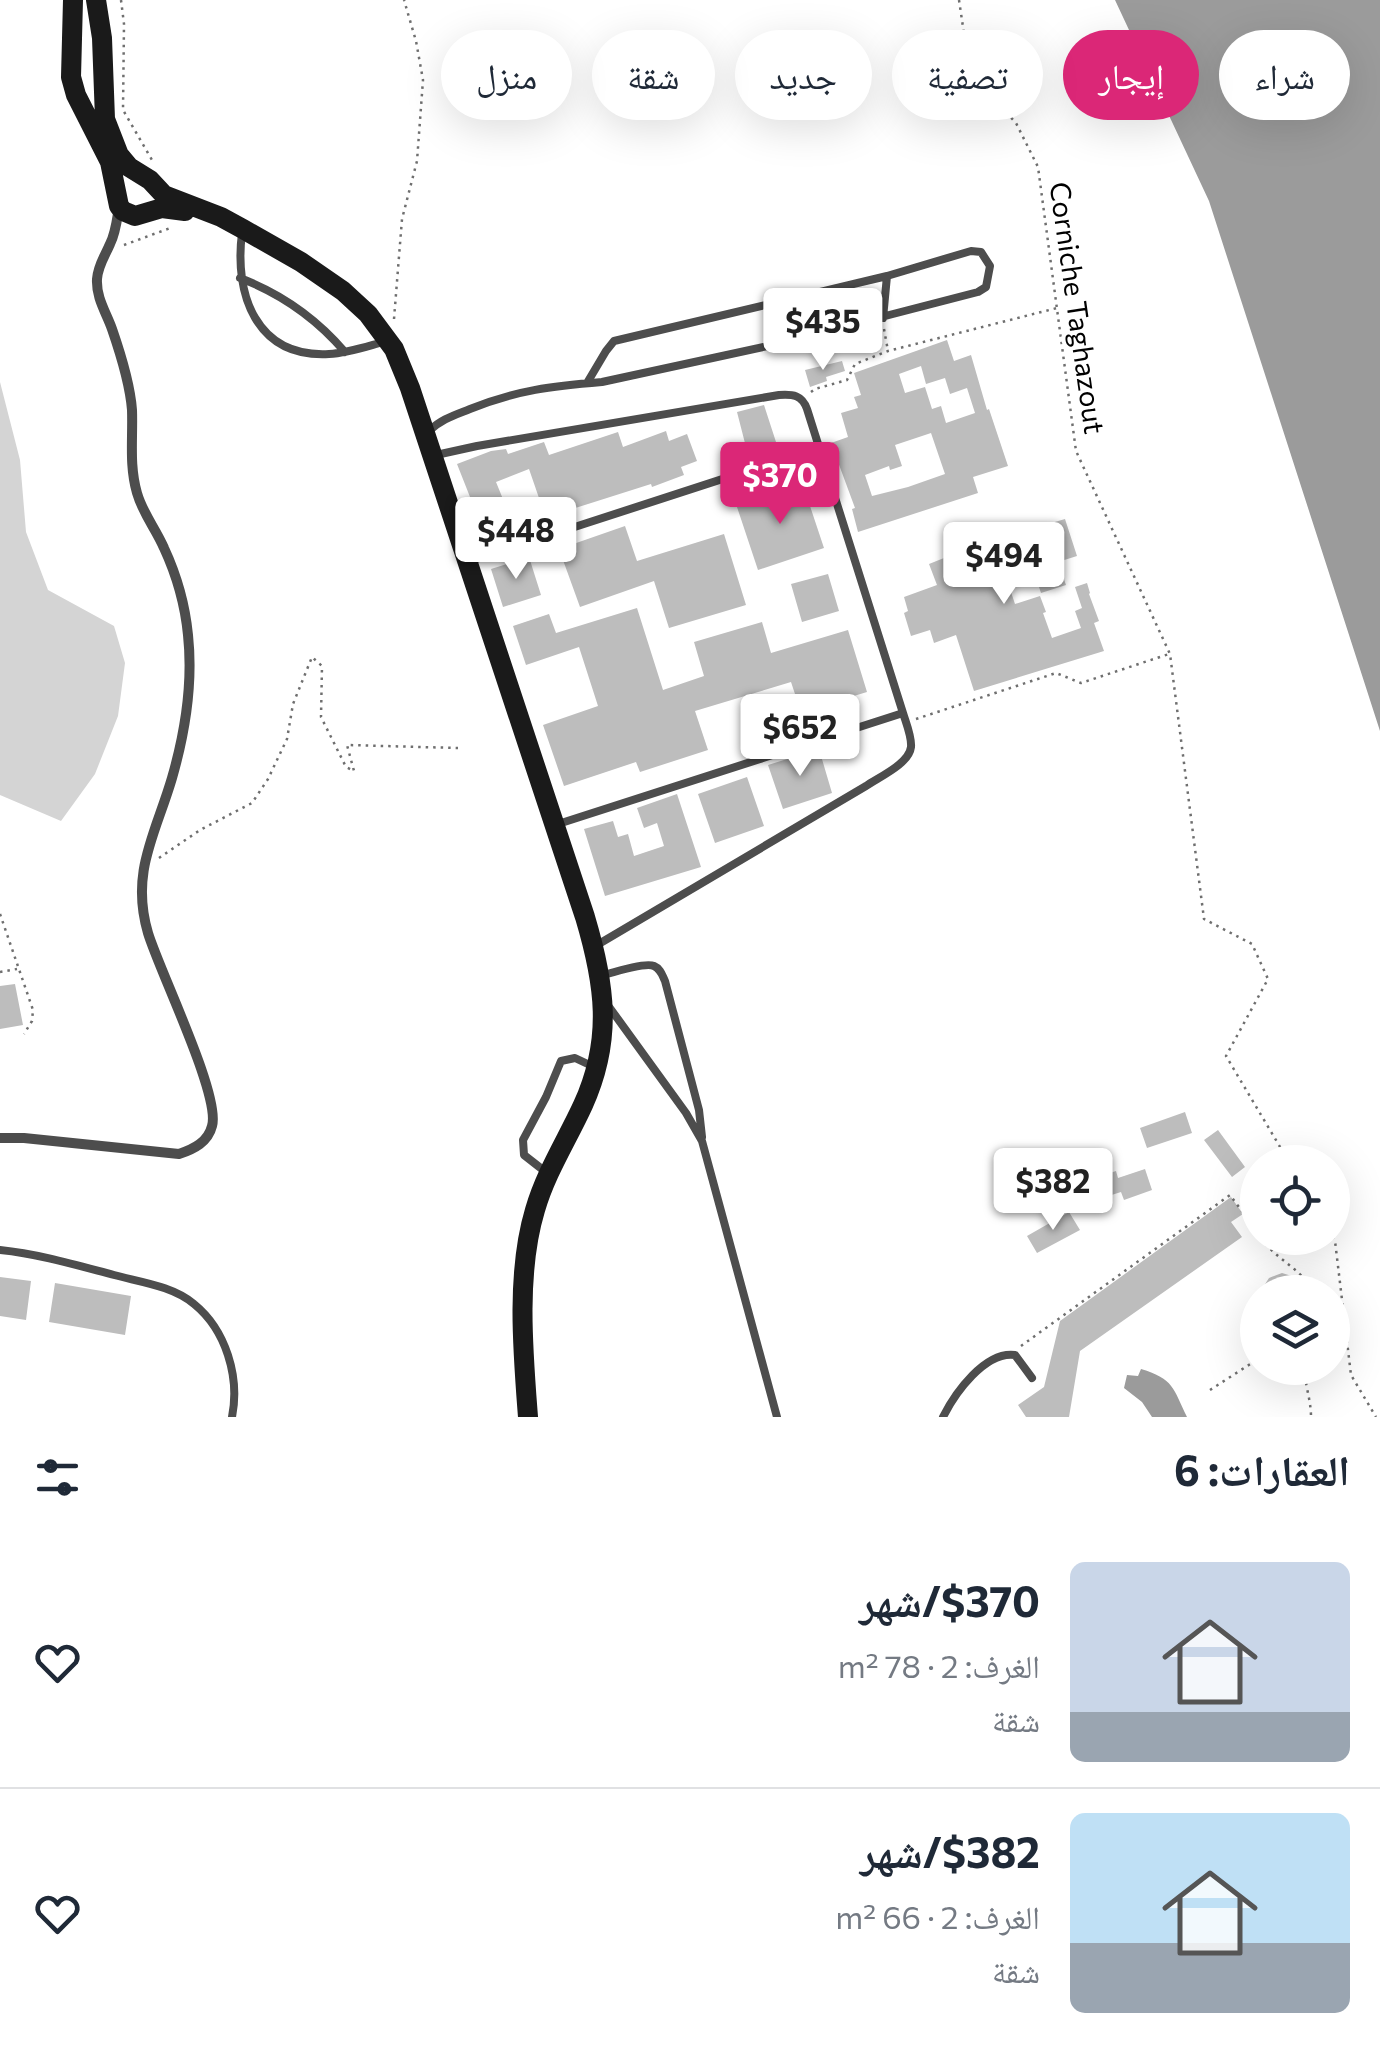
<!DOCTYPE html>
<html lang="ar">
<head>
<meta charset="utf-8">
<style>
	:root { --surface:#fff; --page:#f6f6f7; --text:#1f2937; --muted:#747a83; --line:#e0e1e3; --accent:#db2777 }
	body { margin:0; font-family:Commissioner,"Noto Naskh Arabic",sans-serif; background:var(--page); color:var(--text); direction:rtl; height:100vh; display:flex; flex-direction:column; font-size:38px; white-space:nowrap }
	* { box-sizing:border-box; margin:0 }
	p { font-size:32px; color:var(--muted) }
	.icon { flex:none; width:55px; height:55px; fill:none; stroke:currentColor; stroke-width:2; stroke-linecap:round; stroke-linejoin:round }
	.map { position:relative; height:1417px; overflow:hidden; direction:ltr }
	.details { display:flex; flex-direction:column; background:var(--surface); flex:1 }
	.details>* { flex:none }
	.top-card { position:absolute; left:30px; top:30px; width:1320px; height:90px; direction:rtl; display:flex; gap:20px }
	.fabs { position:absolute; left:1240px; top:1145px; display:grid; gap:20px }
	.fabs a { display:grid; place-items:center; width:110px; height:110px; border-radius:50%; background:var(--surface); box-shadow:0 10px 40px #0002; font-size:50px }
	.price { position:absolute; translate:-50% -85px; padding:0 22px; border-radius:10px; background:#fff; color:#222; font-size:32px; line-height:65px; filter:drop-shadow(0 2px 5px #0008) }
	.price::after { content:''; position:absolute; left:50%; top:60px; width:30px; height:22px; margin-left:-15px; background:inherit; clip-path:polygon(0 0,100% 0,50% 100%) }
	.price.on { background:var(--accent); color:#fff }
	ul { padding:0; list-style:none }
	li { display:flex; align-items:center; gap:30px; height:250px; padding:0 30px }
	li+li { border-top:2px solid var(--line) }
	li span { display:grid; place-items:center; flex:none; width:280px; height:200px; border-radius:15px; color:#555 }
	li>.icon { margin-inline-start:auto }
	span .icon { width:120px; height:120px; fill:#fffc; stroke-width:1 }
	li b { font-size:42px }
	h2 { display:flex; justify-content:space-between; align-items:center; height:120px; padding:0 30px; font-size:42px }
	.tag { padding:0 35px; border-radius:45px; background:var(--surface); box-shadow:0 10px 40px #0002; font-size:35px; line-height:90px }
	.tag.on { background:var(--accent); color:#fff }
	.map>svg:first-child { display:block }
	.green { fill:#d4d4d4 }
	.water { fill:#9b9b9b }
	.building { fill:#bdbdbd; fill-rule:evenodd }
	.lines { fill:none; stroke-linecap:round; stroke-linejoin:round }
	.path { stroke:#6f6f6f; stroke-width:2.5; stroke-dasharray:2.5 5; stroke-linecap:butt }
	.lane { stroke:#4d4d4d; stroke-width:8 }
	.street { stroke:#4d4d4d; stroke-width:10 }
	.secondary { stroke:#1a1a1a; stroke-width:20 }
	.labels { text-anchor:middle; stroke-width:8; stroke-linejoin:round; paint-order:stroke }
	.street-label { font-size:28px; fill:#000; stroke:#fff }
</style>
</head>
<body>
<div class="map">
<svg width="1380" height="1417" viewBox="0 0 1380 1417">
	<rect width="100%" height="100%" fill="#fff"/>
	<path class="green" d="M0 382 20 460 26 532 48 590 114 626 125 663 118 716 95 774 61 821 0 795Z"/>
	<path class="water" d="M1115 0H1380V731L1209 201Z
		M1141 1369C1174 1379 1173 1388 1187 1417H1152L1142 1402 1124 1388 1127 1375 1138 1376Z"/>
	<path class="building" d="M947 340 954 361 971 355 987 410 989 409 1008 466 973 477 978 493 858 532 852 509 855 508 831 443 848 437 841 413 858 408 854 397 861 395 854 373ZM921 366 926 384 945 378 950 394 967 388 975 413 946 423 941 406 932 409 925 387 905 393 899 374ZM931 433 945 474 908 487 872 496 865 475 889 466 890 470 902 466 895 445Z
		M842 361 845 371 826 377 827 381 810 387 805 370Z
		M764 405 776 442 747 451 737 412Z
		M666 431 669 441 687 434 697 461 681 467 684 475 652 487 651 484 525 524 524 520 485 535 457 464 491 451 506 449 508 454 544 442 549 455 618 432 623 447ZM529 469 539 498 507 509 496 482Z
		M803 485 824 548 758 570 737 507Z
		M1065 519 1077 556 1058 562 1066 585 1041 593 1030 560 1003 568 1015 604 1040 596 1046 612 1043 613 1052 638 1081 628 1075 611 1082 608 1075 587 1087 583 1090 593 1089 594 1099 621 1094 623 1104 651 974 691 956 635 934 643 930 630 911 636 904 613 908 611 904 597 937 585 929 564 979 544Z
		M625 526 637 561 724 534 746 605 669 628 654 581 580 607 559 549Z
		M529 557 541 595 503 607 491 569Z
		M828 574 839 611 802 622 791 584Z
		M637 608 663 690 704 676 694 642 762 622 771 653 848 630 867 692 801 712 791 682 695 711 708 750 640 772 636 762 564 786 543 725 598 706 579 647 526 665 513 626 549 614 556 633Z
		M819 749 832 793 783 809 768 765Z
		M747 777 764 826 715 843 698 794Z
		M677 794 701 867 605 896 584 829 613 821 618 837 628 834 634 856 664 846 657 823 644 828 637 808Z
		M15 984 23 1025 0 1029V986Z
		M1185 1112 1192 1133 1147 1148 1140 1128Z
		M1218 1130 1245 1167 1232 1177 1204 1140Z
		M1145 1169 1152 1190 1124 1200 1121 1192 1080 1205 1073 1185 1116 1171 1118 1178Z
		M1231 1197 1243 1214 1231 1222 1242 1237 1080 1351 1069 1417H1026L1018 1405 1044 1387 1060 1321Z
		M1069 1212 1080 1230 1037 1253 1027 1236Z
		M1282 1273 1295 1277 1304 1292H1260L1269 1278Z
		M0 1277 31 1281 26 1320 0 1316Z
		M55 1283 131 1296 125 1335 49 1322Z"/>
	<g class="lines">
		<path class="path" d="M121 0 124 24 123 110 152 160
			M959 0 970 74 1016 123 1038 167 1076 451 1170 654 1204 919 1252 944 1268 979 1226 1056 1289 1162
			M124 245 173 227
			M394 319 402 219 417 161 423 80 416 41 404 0
			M884 329 888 351
			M811 392 815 389 847 380 855 364 888 351 1057 308
			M916 719 1056 673 1081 683 1169 654
			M159 858 200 830 252 803 268 779 287 739 293 704 312 657 322 666 321 717 346 767 354 771 347 745 458 748
			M0 914 33 1010 32 1021 24 1034
			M0 972 17 969
			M1332 1237 1335 1241 1351 1375 1376 1417
			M1261 1238C1275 1259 1301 1268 1314 1292
			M1332 1308 1341 1303
			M1021 1346 1230 1195 1258 1233
			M1304 1368C1305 1385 1311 1400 1311 1417
			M1210 1390 1258 1359"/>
		<path class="lane" d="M242 233C234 294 256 358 329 354 348 353 365 347 383 342
			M240 278C282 294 316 318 345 352
			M773 304 777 344
			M883 318 887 276
			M429 431C441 419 455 415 470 409 517 390 553 386 602 382L777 344 978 292 986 287 990 266 981 252 971 251 887 276 614 341 606 351 587 383
			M436 455 477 446 779 395C793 394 802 395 807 409L903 713C906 723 912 737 911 747 909 764 879 777 866 786L597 945
			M470 561 818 448
			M555 825 903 713
			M600 976C611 973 645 962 654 966 661 969 662 975 665 981L699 1110 702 1137
			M607 1004 686 1113 702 1141 777 1417
			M547 1173 524 1155 523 1140 546 1097 561 1061 575 1058 592 1066
			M0 1250C39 1254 76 1265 114 1275 140 1282 173 1286 194 1304 226 1330 240 1377 232 1417
			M943 1417C955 1393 985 1351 1015 1355L1032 1378"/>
		<path class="street" d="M0 1138H24L179 1154C194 1149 208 1142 212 1126 221 1096 159 970 148 933 130 872 156 833 172 778 185 733 193 682 188 635 185 604 177 576 164 548 156 529 143 514 137 493 129 465 133 439 132 410 130 383 121 355 112 329 106 312 96 298 97 279 98 265 105 256 110 244 116 232 117 219 119 207"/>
		<path class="secondary" d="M73 0 71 77 76 95 110 162 119 206 123 211 135 216 162 208 185 211
			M96 0 102 38 105 119 119 155 129 167 150 180 164 195 221 217 243 229 301 262 343 291 368 314 394 349 410 388 585 917C605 984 613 1039 583 1105 567 1140 546 1172 535 1210 516 1273 523 1352 528 1417"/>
	</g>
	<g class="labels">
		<g class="street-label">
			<text transform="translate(1077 308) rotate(82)" y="10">Corniche Taghazout</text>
		</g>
	</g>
</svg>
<div class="fabs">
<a><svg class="icon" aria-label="locate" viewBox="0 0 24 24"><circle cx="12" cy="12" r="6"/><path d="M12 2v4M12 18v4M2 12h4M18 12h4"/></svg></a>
<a><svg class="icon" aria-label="layers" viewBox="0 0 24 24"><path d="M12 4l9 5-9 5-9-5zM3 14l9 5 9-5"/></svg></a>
</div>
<b class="price" style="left:823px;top:373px">$435</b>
<b class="price on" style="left:780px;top:527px">$370</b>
<b class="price" style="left:516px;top:582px">$448</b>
<b class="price" style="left:1004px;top:607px">$494</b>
<b class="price" style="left:800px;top:779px">$652</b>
<b class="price" style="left:1053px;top:1233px">$382</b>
<div class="top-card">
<a class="tag">شراء</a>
<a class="tag on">إيجار</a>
<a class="tag">تصفية</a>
<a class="tag">جديد</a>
<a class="tag">شقة</a>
<a class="tag">منزل</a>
</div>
</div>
<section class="details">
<h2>العقارات: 6<svg class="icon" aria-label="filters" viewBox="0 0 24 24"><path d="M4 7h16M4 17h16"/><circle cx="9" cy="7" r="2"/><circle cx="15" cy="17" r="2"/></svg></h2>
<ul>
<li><span style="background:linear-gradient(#c9d6e8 75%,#9aa5b1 0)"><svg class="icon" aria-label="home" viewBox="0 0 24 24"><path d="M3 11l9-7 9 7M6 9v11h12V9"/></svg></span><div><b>$370/شهر</b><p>الغرف: 2 · 78 m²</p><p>شقة</p></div><svg class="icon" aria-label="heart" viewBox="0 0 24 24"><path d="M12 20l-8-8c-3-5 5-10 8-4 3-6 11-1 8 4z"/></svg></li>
<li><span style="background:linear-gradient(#bfe0f5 65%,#9aa5b1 0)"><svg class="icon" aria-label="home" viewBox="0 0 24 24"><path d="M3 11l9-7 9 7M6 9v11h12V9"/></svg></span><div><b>$382/شهر</b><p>الغرف: 2 · 66 m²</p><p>شقة</p></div><svg class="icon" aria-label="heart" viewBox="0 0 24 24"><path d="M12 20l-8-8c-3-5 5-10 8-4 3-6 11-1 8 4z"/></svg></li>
</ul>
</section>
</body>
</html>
